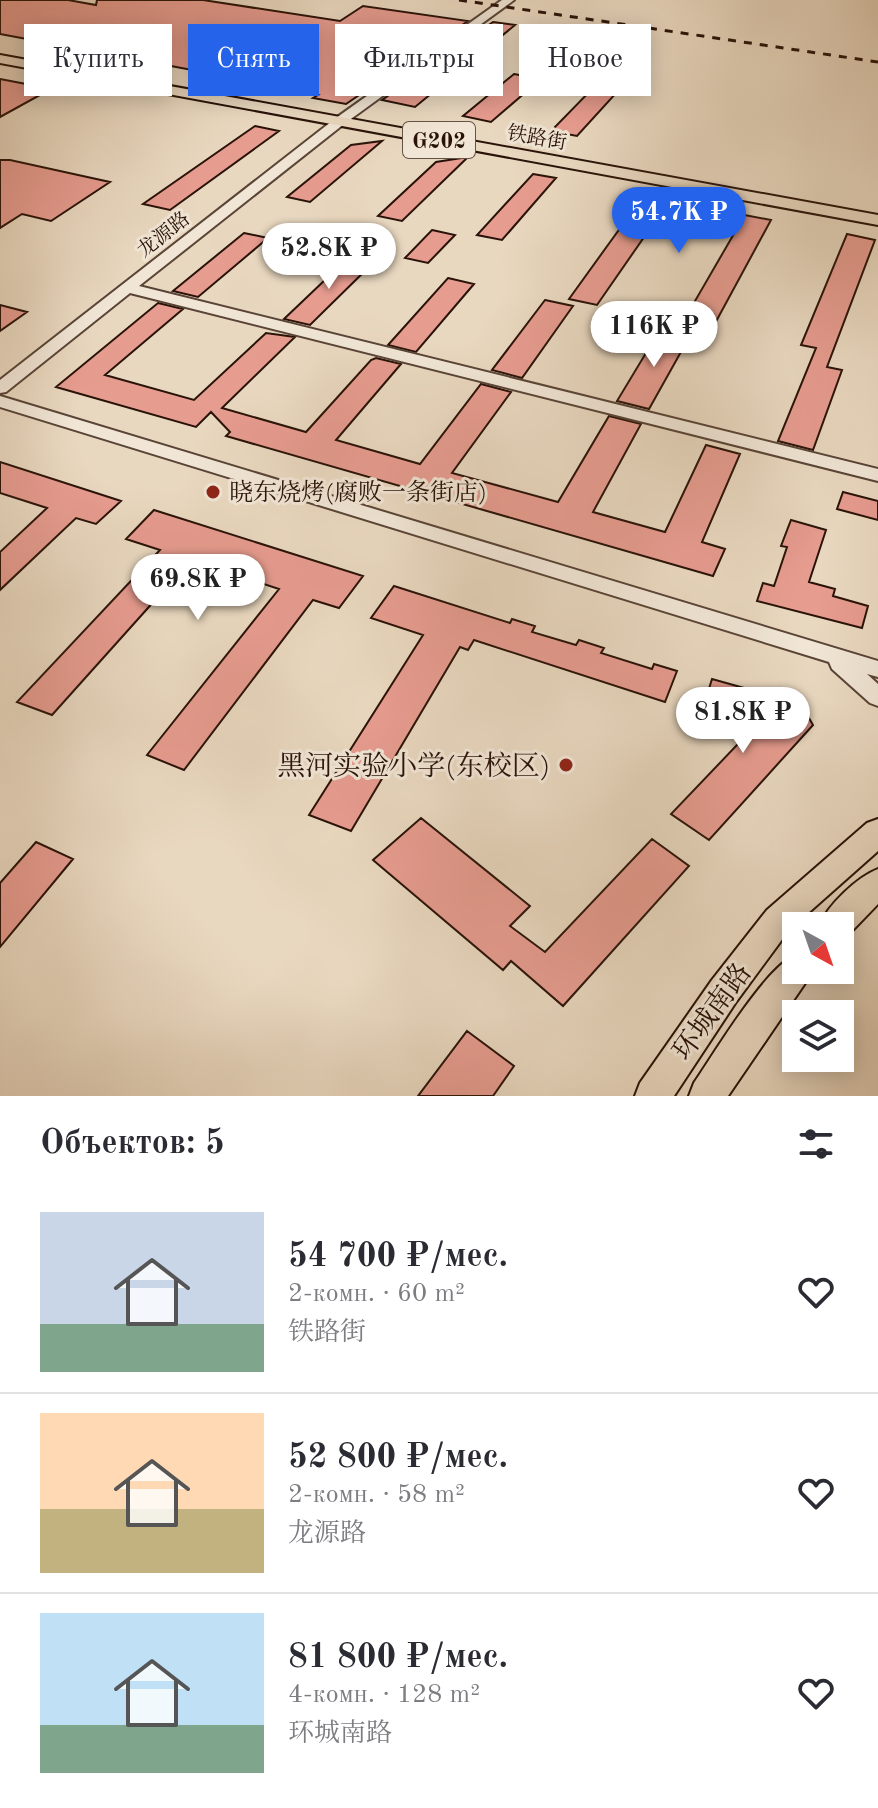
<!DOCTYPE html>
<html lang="ru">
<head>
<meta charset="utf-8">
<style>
	:root { --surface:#fff; --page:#f2f2f3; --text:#2b2b33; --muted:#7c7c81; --line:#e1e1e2; --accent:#2563eb }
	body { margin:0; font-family:"Old Standard TT","Noto Serif SC",serif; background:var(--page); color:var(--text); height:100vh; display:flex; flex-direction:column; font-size:30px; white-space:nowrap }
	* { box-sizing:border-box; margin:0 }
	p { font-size:26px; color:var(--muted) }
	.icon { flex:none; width:44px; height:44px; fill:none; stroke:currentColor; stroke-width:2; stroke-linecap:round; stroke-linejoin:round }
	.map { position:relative; height:1096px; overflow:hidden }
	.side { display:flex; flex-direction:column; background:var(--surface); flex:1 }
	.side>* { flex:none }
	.banner { position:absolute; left:24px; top:24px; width:830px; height:72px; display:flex; gap:16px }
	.needle { width:52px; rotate:140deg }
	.fabs { position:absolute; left:782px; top:912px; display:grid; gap:16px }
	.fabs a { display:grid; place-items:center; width:72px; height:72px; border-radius:0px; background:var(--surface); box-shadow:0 4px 20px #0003; font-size:40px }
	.price { position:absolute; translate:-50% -68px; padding:0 18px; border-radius:28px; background:#fff; color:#222; font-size:26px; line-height:52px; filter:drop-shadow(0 2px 4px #0008) }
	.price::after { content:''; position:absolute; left:50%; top:48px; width:24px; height:18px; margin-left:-12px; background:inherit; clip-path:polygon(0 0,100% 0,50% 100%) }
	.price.on { background:var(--accent); color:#fff }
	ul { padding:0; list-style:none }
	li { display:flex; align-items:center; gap:24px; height:200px; padding:0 40px }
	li+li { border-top:2px solid var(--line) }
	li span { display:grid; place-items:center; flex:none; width:224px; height:160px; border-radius:0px; color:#555 }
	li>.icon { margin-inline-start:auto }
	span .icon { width:96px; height:96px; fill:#fffc; stroke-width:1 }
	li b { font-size:34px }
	h2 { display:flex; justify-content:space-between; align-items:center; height:96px; padding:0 40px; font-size:34px }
	.chip { padding:0 28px; border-radius:0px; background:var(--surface); box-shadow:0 4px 20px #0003; font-size:28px; line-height:72px }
	.chip.on { background:var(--accent); color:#fff }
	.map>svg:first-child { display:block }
	.building { fill:#e79c90; stroke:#291208; stroke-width:2 }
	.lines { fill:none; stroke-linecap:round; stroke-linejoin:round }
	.minor-casing { stroke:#594436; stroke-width:4 }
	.major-casing { stroke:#291208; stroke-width:4 }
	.minor { fill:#f1e6d6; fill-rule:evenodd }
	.major { fill:#e9d8c0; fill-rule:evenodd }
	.rail { stroke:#291208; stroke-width:3; stroke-dasharray:8 8; stroke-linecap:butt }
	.poi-dot { fill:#8f2418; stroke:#f1e6d6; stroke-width:3 }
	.labels { text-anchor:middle; stroke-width:6; stroke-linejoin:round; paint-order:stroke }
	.far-street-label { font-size:20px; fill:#291208; stroke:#f1e6d6 }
	.shield { fill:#f1e6d6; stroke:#655246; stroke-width:2 }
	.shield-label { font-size:22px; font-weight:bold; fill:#291208 }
	.poi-label { font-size:24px; fill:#291208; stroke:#f1e6d6; text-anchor:start }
	.near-poi-label { font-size:28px; fill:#291208; stroke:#f1e6d6; text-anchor:end }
	.near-street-label { font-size:28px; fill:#291208; stroke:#f1e6d6 }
</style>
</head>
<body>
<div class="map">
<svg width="878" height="1096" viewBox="0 0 878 1096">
	<rect width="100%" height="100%" fill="#e9d8c0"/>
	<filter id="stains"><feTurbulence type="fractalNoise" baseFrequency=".0025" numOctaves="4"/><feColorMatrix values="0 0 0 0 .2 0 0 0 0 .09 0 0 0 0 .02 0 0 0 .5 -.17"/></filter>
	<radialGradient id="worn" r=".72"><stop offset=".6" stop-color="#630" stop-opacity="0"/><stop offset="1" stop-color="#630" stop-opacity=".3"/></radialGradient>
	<path class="building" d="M0 0H68L96 5 97 0H203L340 21 363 6 468 21 346 104 313 98 318 95 248 83 251 81 0 34Z
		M493 22 515 25 415 107 382 100Z
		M514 74 541 79 491 122 463 116Z
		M0 79 21 83 51 89 0 117Z
		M594 87 618 91 577 136 551 131Z
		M255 126 279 131 170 210 143 204Z
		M382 141 310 202 287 197 351 145Z
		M468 157 402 221 378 216 436 162Z
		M0 160H10L110 182 51 221 22 214 0 228Z
		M533 174 556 178 502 240 477 235Z
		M644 195 655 197 673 213 703 207 771 220 713 327 684 320 735 232 658 217 597 305 569 299Z
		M432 230 455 235 428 263 405 258Z
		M244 233 268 238 198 297 173 291Z
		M847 234 875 240 827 367 842 370 813 450 778 441 816 348 801 345Z
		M349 257 374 262 310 325 284 319Z
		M448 278 474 284 416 352 388 345Z
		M545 300 573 306 522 378 492 370Z
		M158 303 183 309 105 375 194 400 266 333 295 337 222 408 306 432 371 360 376 358 401 364 336 440 420 464 481 384 511 392 452 473 558 502 609 416 641 424 593 512 665 532 706 445 740 454 702 542 725 549 713 576 226 436 230 432 211 412 196 427 56 387Z
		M0 305 27 312 0 331Z
		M661 328 691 334 649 409 617 401Z
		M0 462 121 501 96 524 76 518 0 590V552L47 508 0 493Z
		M843 492 878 501V520L837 509Z
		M154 510 363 576 339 608 313 600 184 770 147 755 279 589 191 560 52 715 17 702 160 550 126 539Z
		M791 520 826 530 809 582 835 589 833 596 868 606 862 628 757 601 763 583 774 586 787 547 781 546Z
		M394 586 510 623 512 619 535 626 532 632 576 645 579 640 604 648 601 653 652 669 654 664 677 671 665 702 474 640 468 650 460 647 351 831 309 815 423 635 371 618Z
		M712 679 801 704 813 725 709 840 671 814 759 722 704 705Z
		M421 818 530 906 510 926 545 952 652 839 689 866 563 1006 511 961 503 970 373 860Z
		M36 842 73 859 0 947V883Z
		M467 1031 514 1066 493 1096H418Z"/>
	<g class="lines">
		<g class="minor-casing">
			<path id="minor" d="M502 0H514L344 124 139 286 878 469V481L130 293 6 392 0 393V380L336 118Z
				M0 396 878 661V677L867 674 878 684V706L870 703 832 669 829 662 0 407Z"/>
		</g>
		<g class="major-casing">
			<path id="major" d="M0 55 878 215V225L0 63Z
				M878 819V851L789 930 736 1002 674 1096H635L640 1083 712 980 767 910 867 823Z
				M878 869V904L847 936 840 939V926H819C828 905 857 877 878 869Z
				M796 955V970H814L728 1096H689L694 1083C714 1054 766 966 796 955Z"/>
		</g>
		<use href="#minor" class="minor"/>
		<use href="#major" class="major"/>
		<path class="rail" d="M459 0 878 62"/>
	</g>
	<g class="poi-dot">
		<circle cx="213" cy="492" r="8"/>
		<circle cx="566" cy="765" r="8"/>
	</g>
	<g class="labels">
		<g class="far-street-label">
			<text transform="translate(537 137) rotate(10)" y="7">铁路街</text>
			<text transform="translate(163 234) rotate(-38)" y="7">龙源路</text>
		</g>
		<rect class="shield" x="403" y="122" width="72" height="36" rx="6"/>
		<g class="shield-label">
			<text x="439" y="148">G202</text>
		</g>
		<g class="poi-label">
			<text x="229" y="500">晓东烧烤(腐败一条街店)</text>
		</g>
		<g class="near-poi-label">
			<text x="550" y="775">黑河实验小学(东校区)</text>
		</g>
		<g class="near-street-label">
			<text transform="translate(711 1011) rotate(-54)" y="10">环城南路</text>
		</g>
	</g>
	<rect width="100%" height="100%" filter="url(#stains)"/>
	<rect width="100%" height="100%" fill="url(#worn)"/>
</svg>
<div class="fabs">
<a><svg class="needle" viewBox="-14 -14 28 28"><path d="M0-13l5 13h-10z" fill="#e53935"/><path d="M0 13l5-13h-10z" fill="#7c7c81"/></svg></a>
<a><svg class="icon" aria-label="layers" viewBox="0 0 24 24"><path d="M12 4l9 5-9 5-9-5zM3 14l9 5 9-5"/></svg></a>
</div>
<b class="price on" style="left:679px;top:255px">54.7K ₽</b>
<b class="price" style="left:329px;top:291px">52.8K ₽</b>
<b class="price" style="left:654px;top:369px">116K ₽</b>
<b class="price" style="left:198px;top:622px">69.8K ₽</b>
<b class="price" style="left:743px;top:755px">81.8K ₽</b>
<div class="banner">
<a class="chip">Купить</a>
<a class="chip on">Снять</a>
<a class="chip">Фильтры</a>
<a class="chip">Новое</a>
</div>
</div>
<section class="side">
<h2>Объектов: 5<svg class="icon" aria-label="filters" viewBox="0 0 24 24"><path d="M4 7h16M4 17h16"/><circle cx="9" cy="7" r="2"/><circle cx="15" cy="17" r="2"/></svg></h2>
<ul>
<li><span style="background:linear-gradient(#c9d6e8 70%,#7fa58c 0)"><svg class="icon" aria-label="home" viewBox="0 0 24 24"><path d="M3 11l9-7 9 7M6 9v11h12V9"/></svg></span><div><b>54 700 ₽/мес.</b><p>2-комн. · 60 m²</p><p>铁路街</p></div><svg class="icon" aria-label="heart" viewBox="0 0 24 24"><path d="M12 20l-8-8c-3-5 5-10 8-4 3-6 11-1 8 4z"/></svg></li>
<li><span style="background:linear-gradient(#ffd9b3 60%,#c2b280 0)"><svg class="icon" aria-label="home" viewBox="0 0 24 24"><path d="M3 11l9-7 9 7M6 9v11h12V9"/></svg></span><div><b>52 800 ₽/мес.</b><p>2-комн. · 58 m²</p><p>龙源路</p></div><svg class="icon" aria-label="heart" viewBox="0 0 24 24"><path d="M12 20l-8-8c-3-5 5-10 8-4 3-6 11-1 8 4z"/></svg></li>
<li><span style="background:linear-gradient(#bfe0f5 70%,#7fa58c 0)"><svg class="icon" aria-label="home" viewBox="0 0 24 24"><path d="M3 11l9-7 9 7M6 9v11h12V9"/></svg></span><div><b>81 800 ₽/мес.</b><p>4-комн. · 128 m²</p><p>环城南路</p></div><svg class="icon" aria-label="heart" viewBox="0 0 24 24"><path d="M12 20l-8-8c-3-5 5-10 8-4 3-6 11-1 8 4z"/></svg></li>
</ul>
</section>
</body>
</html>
